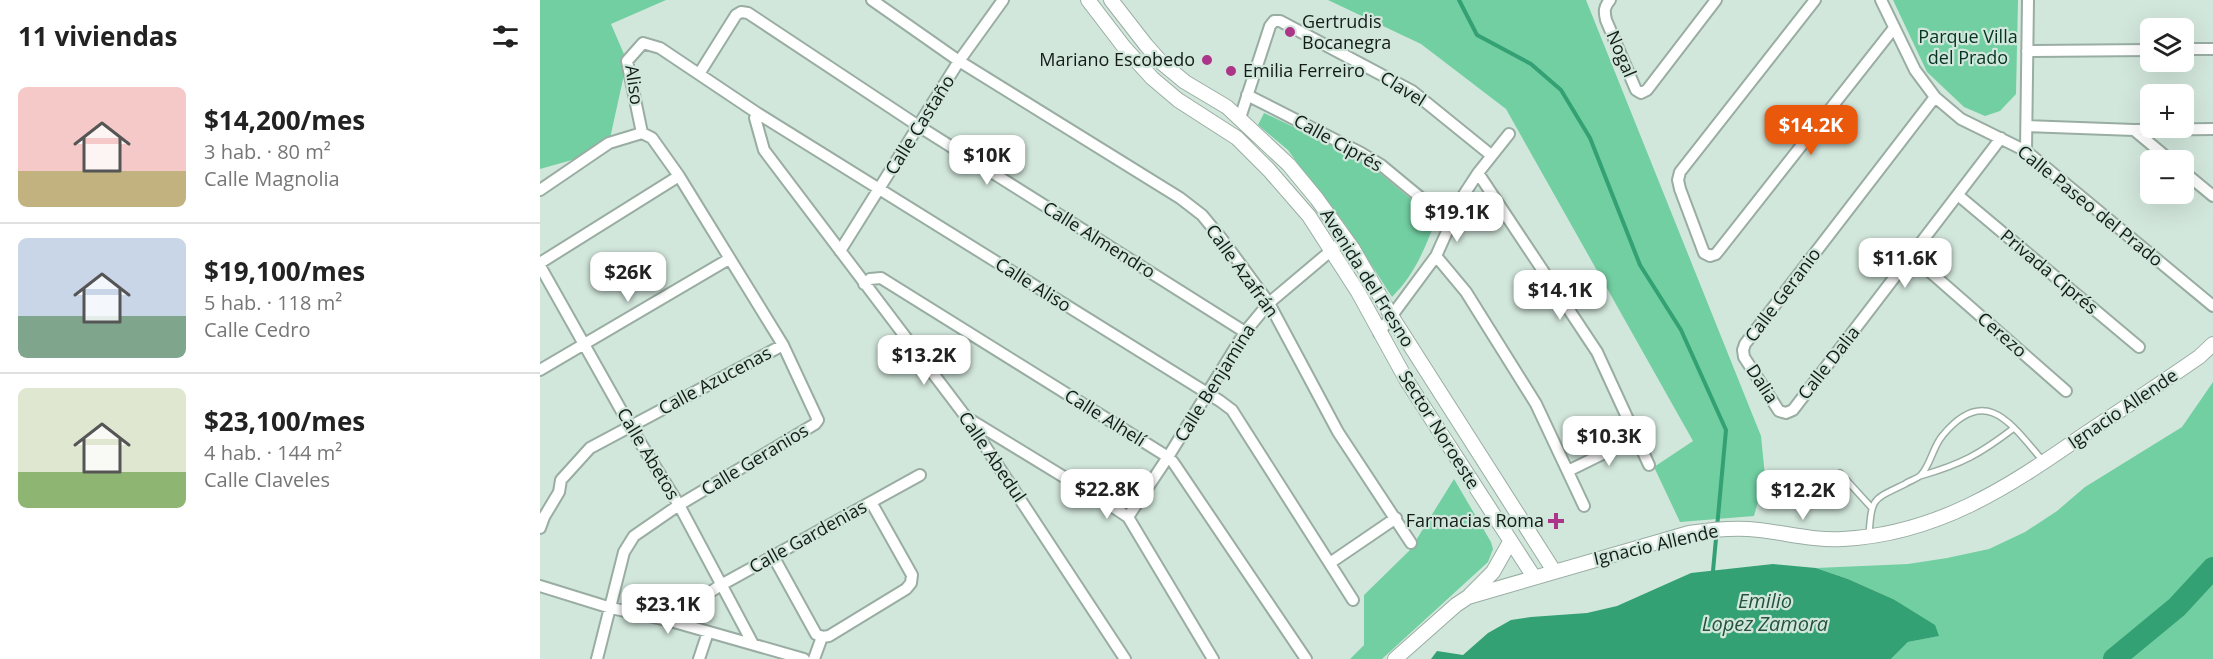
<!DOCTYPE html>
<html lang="es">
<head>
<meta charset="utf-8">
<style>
	:root { --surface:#fff; --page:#f6f6f6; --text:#222; --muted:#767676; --line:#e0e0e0; --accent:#ea580c }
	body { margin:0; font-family:"Open Sans",sans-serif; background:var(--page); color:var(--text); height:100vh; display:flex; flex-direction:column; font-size:22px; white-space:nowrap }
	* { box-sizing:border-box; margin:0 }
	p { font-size:20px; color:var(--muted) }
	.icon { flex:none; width:33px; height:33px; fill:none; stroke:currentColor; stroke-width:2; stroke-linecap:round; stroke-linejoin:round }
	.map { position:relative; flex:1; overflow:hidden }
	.panel { display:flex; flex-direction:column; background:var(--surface); width:540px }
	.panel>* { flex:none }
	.fabs { position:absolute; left:1600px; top:18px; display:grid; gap:12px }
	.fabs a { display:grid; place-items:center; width:54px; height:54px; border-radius:9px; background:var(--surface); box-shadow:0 6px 24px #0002; font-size:30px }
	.price { position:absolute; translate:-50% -51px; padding:0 14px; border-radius:12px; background:#fff; color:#222; font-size:20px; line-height:39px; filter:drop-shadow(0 2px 3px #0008) }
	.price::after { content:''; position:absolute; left:50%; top:36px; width:18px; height:14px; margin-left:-9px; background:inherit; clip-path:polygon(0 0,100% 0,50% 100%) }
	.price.current { background:var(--accent); color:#fff }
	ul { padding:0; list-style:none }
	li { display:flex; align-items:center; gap:18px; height:150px; padding:0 18px }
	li+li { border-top:2px solid var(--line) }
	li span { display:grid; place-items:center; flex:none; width:168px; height:120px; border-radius:9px; color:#555 }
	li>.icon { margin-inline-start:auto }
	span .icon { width:72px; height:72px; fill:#fffc; stroke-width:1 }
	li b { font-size:26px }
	h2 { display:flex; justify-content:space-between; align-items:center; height:72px; padding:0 18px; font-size:26px }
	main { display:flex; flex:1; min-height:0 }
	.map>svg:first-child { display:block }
	.green { fill:#72cfa2 }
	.water { fill:#33a173 }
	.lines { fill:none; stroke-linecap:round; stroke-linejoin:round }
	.stream { stroke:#33a173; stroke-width:4 }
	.river { stroke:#33a173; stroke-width:22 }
	.service-casing { stroke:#99ada2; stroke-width:8 }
	.minor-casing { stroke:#99ada2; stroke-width:14 }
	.tertiary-casing { stroke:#99ada2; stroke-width:16 }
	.service { stroke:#fff; stroke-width:5 }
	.minor { stroke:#fff; stroke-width:10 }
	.tertiary { stroke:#fff; stroke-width:14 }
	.poi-dot { fill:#ac3489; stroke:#d2e7dc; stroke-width:2 }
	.labels { text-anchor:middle; stroke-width:4.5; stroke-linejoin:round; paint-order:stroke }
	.poi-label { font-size:18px; fill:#141c18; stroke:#d2e7dc; text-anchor:start }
	.park-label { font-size:18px; fill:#033321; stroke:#d2e7dc }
	.street-label { font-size:18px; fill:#141c18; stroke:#d2e7dc }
	.water-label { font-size:20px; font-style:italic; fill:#26523d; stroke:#d2e7dc }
</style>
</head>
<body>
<main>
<section class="panel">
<h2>11 viviendas<svg class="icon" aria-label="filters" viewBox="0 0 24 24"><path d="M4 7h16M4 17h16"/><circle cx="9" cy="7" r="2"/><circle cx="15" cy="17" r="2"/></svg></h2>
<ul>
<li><span style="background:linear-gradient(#f6c9c9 70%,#c2b280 0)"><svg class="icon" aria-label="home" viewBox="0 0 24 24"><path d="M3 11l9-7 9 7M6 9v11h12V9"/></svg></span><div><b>$14,200/mes</b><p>3 hab. · 80 m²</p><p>Calle Magnolia</p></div></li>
<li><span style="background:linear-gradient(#c9d6e8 65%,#7fa58c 0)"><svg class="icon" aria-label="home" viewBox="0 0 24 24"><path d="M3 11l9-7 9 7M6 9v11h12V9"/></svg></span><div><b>$19,100/mes</b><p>5 hab. · 118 m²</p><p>Calle Cedro</p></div></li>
<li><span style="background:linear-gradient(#dfe7d0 70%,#8fb573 0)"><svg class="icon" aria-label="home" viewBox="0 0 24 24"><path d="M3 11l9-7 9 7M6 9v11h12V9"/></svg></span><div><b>$23,100/mes</b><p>4 hab. · 144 m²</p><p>Calle Claveles</p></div></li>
</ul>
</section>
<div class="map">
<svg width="1673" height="659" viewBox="0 0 1673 659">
	<rect width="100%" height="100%" fill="#d2e7dc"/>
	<path class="green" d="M0 0H126L71 24 87 61 69 143 46 156 0 169Z
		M788 0H1046L1221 436 1225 476 1214 516 1140 522 1114 467 1153 441 966 109 881 44Z
		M1353 0H1478L1476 94 1460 111 1445 116 1424 107 1387 72Z
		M724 113 792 145 835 169 896 220C884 250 875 274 852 297L805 224 771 182 748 150 718 125Z
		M1673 382V659H1351L1368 642 1398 636 1353 599 1308 579 1276 568 1368 564 1407 558 1449 549 1485 532 1517 511 1545 487 1642 427Z
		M914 479 951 542 953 549 948 562 842 659H810L824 645V595L870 550Z"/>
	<path class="water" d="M1233 564 1276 568 1308 579 1353 599 1395 625 1399 636 1368 642 1351 659H891L897 651 923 655 948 633 971 620 991 617 1047 613 1077 606 1151 573Z"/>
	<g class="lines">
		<path class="stream" d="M919 0 937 35 991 64 1021 90 1050 138 1100 265 1141 330 1186 430 1173 571"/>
		<path class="river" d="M1574 659 1637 607 1673 568"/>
		<g class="service-casing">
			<path id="service" d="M1300 473 1331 507
				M1380 476C1422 464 1440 454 1474 428
				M1329 534C1332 497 1332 500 1365 484 1369 481 1377 479 1381 475 1391 464 1393 446 1403 435 1446 383 1472 425 1503 461"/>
		</g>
		<g class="minor-casing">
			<path id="minor" d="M332 0 419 61 640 198 662 215 681 238 729 303 798 432 871 543
				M1070 0C1064 7 1064 11 1066 20L1096 90 1101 93 1107 90 1176 0
				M1275 0 1140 172 1138 180 1140 189 1164 253 1170 256 1176 254 1354 28
				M1341 0 1375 70 1395 97 1421 119 1486 151 1673 306
				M1644 49H1673
				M1487 51 1611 50
				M159 74 196 15 201 12 208 13 380 127 705 332
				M707 95 821 153 841 165 910 222
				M1395 97 1205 344 1203 350 1204 357 1239 411 1246 413 1253 410 1461 138
				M217 113 215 118 224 150 426 417 585 659
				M700 118 730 26 734 21H740L872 91 951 155
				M1487 126 1594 130 1673 129
				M1594 130 1630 160
				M102 133 87 61 103 43 120 48 217 113 680 401 692 410 813 600
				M1486 151 1488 0
				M1644 172 1673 196
				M938 173 1057 352 1109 465
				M0 190 69 143 102 133
				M1419 196 1599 347
				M300 251 419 61 463 0
				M896 256 926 292 996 404 1044 506
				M1372 256 1526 391
				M0 263 139 176
				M0 266 90 426 139 505 213 644
				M324 284 330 279 341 278 628 457 633 462 766 659
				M839 333 896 256 923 196 938 173 969 134
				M0 370 189 259
				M429 419 573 507 588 517 673 659
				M1028 471 1097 437
				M588 517 628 457 705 332 729 303 806 238
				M0 528 4 517 19 492 21 480 50 448 243 345
				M233 556 276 634 282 637
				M790 563 856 518
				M0 586 71 608 127 620 264 659
				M127 620 181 585 380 475
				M282 637 289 636 366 589 371 583 372 575 331 502
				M57 659 84 552 94 536 139 505 275 424 278 420 243 345 139 176 112 138 102 133
				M159 659 168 632
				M274 659 282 637"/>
		</g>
		<g class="tertiary-casing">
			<path id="tertiary" d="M548 0 584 47 612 78 638 100 697 138 729 170 769 216 818 292 867 381 994 577
				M571 0 606 45 622 63 645 82 687 107 749 165 777 199 813 249 852 317 1014 571
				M930 595 953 572 970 542
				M855 659 916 605 928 597 1149 533C1169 530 1188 528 1208 529 1240 531 1271 541 1303 539 1397 534 1467 488 1542 436 1581 410 1620 384 1659 357L1673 344"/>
		</g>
		<use href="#service" class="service"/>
		<use href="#minor" class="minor"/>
		<use href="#tertiary" class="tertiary"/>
	</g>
	<g class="poi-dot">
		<circle cx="750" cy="32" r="6"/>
		<circle cx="667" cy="60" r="6"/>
		<circle cx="691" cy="71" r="6"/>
		<path d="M1013 512h6v6h6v6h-6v6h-6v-6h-6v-6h6z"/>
	</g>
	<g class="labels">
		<g class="poi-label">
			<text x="762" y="28">Gertrudis<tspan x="762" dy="21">Bocanegra</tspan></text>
			<text x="655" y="66" text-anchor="end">Mariano Escobedo</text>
			<text x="703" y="77">Emilia Ferreiro</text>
			<text x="1004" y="527" text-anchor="end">Farmacias Roma</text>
		</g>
		<g class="park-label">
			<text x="1428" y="43">Parque Villa<tspan x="1428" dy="21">del Prado</tspan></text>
		</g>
		<g class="street-label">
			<text transform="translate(1081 54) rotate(67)" y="6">Nogal</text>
			<text transform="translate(94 85) rotate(82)" y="6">Aliso</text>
			<text transform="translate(863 89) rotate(32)" y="6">Clavel</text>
			<text transform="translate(380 125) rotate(-58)" y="6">Calle Castaño</text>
			<text transform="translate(798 143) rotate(29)" y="6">Calle Ciprés</text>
			<text transform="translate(1550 206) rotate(39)" y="6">Calle Paseo del Prado</text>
			<text transform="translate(559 240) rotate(32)" y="6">Calle Almendro</text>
			<text transform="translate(702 271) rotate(54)" y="6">Calle Azafrán</text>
			<text transform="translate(1509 272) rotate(40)" y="6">Privada Ciprés</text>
			<text transform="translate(827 278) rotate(58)" y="6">Avenida del Fresno</text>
			<text transform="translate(493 285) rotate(32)" y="6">Calle Aliso</text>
			<text transform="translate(1243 295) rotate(-53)" y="6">Calle Geranio</text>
			<text transform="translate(1462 335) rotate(41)" y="6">Cerezo</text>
			<text transform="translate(1289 363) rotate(-52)" y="6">Calle Dalia</text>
			<text transform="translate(175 381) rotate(-28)" y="6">Calle Azucenas</text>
			<text transform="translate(675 383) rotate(-58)" y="6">Calle Benjamina</text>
			<text transform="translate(1222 384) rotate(57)" y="6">Dalia</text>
			<text transform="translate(1583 409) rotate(-34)" y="6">Ignacio Allende</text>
			<text transform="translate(565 418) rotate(32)" y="6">Calle Alhelí</text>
			<text transform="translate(899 430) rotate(58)" y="6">Sector Noroeste</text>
			<text transform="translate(108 454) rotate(59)" y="6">Calle Abetos</text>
			<text transform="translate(452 457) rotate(56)" y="6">Calle Abedul</text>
			<text transform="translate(215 460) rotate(-31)" y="6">Calle Geranios</text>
			<text transform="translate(268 537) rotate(-29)" y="6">Calle Gardenias</text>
			<text transform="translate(1116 545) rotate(-13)" y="6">Ignacio Allende</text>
		</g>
		<g class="water-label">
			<text x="1225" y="608">Emilio<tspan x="1225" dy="23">Lopez Zamora</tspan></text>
		</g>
	</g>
</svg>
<div class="fabs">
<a><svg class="icon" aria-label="layers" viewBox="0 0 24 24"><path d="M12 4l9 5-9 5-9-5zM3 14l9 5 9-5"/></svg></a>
<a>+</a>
<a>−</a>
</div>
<b class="price current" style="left:1271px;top:156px">$14.2K</b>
<b class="price" style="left:447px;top:186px">$10K</b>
<b class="price" style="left:917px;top:243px">$19.1K</b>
<b class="price" style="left:1365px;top:289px">$11.6K</b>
<b class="price" style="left:88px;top:303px">$26K</b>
<b class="price" style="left:1020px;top:321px">$14.1K</b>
<b class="price" style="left:384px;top:386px">$13.2K</b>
<b class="price" style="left:1069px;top:467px">$10.3K</b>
<b class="price" style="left:567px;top:520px">$22.8K</b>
<b class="price" style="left:1263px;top:521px">$12.2K</b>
<b class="price" style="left:128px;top:635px">$23.1K</b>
</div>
</main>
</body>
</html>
